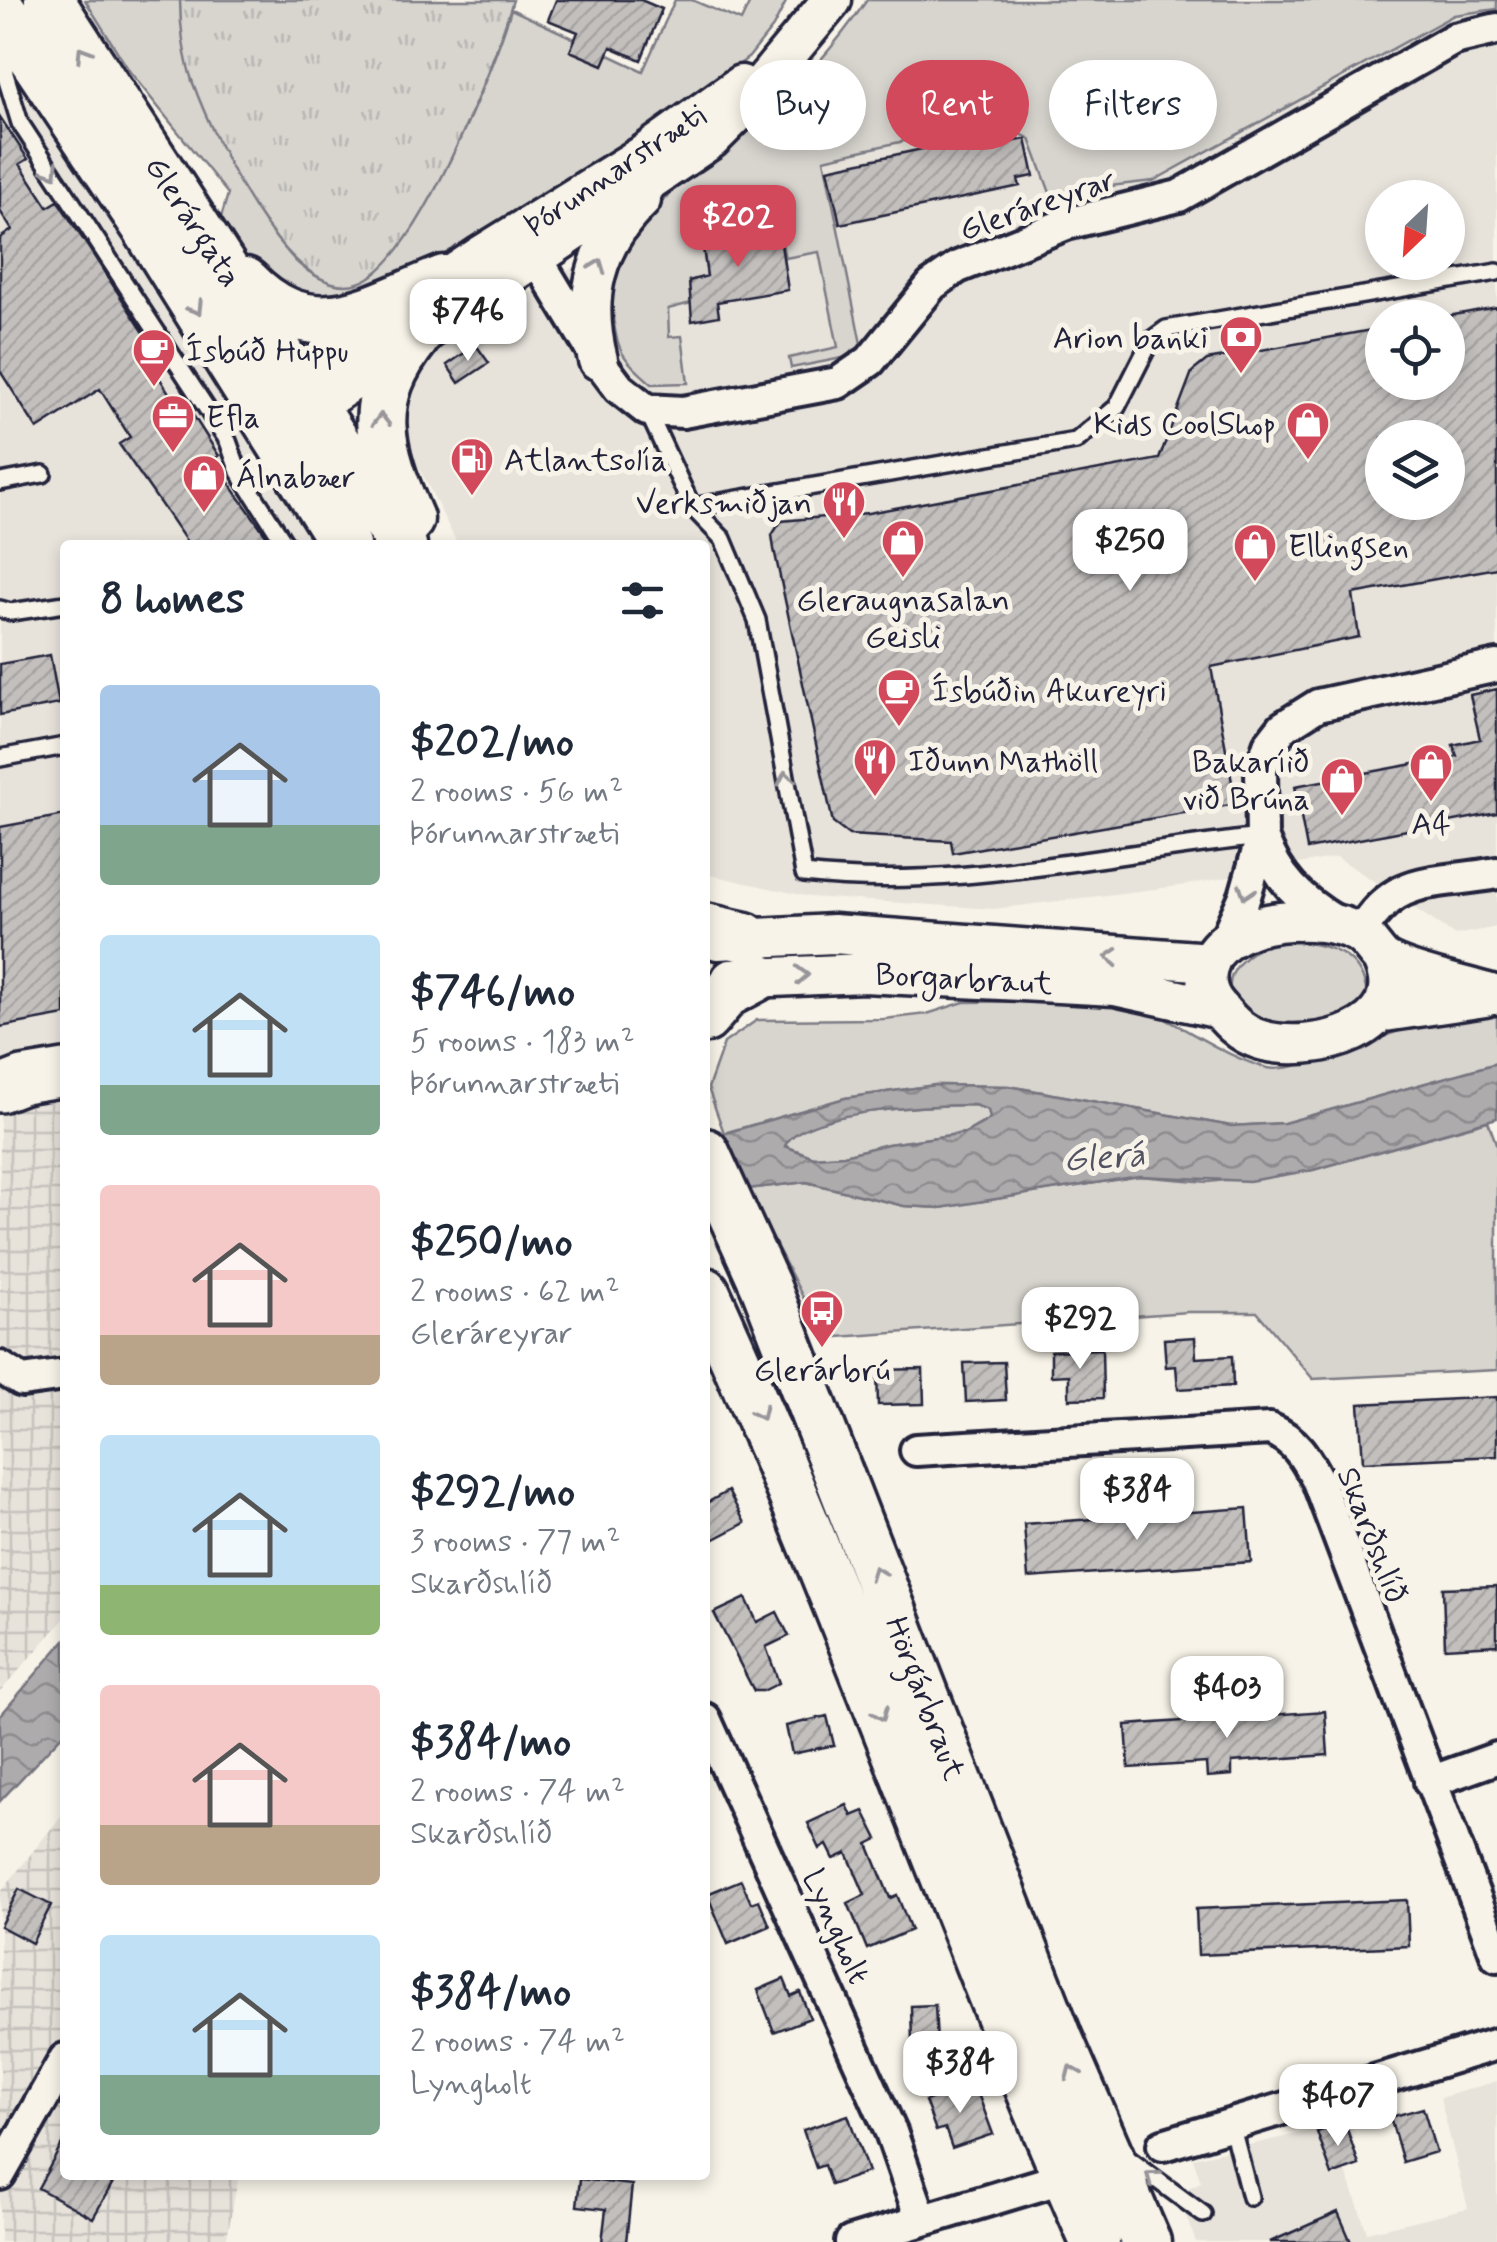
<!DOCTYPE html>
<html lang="en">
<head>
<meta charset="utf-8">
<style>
	:root { --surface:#fff; --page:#f6f6f7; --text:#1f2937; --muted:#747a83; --accent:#d1495b }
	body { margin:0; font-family:Mynerve,sans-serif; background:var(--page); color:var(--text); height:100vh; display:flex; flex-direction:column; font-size:38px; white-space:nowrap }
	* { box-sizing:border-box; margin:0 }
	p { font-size:32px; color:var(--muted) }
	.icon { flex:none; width:55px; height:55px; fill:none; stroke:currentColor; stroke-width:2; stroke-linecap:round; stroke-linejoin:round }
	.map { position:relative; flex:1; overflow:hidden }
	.sheet { position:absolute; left:60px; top:540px; width:650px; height:1640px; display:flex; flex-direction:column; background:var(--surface); border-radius:10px; box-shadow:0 5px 15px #0003 }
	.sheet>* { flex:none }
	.hud { position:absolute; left:740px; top:60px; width:605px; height:90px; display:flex; gap:20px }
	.needle { width:65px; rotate:205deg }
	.controls { position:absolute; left:1365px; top:180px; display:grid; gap:20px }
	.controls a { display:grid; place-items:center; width:100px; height:100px; border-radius:50%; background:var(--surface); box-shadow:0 5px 15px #0003; font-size:50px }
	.price { position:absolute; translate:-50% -85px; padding:0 22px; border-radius:20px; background:#fff; color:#222; font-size:32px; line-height:65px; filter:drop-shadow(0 2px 5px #0008) }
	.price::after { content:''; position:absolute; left:50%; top:60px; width:30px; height:22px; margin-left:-15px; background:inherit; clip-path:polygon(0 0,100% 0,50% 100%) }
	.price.active { background:var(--accent); color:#fff }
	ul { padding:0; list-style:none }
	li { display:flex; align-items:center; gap:30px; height:250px; padding:0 40px }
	li span { display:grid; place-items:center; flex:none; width:280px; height:200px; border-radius:10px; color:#555 }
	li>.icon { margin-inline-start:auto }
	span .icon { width:120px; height:120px; fill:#fffc; stroke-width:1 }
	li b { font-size:42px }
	h2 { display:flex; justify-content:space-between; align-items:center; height:120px; padding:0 40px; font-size:42px }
	.chip { padding:0 35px; border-radius:45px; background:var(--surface); box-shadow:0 5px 15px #0003; font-size:35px; line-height:90px }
	.chip.active { background:var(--accent); color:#fff }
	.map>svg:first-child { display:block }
	.built { fill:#e7e3db; fill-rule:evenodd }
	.industrial { fill:url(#industrial-grid) }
	.grass { fill:#d8d5cf; stroke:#7d7c85; stroke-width:2.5 }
	.park { fill:url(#park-tufts); stroke:#7d7c85; stroke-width:2.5 }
	.water { fill:url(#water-waves); stroke:#76747f; stroke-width:2.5; fill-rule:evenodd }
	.building { fill:url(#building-hatch); stroke:#22223b; stroke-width:2.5; fill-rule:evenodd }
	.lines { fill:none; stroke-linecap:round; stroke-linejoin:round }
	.service-casing { stroke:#22223b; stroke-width:22 }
	.minor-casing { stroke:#22223b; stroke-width:38 }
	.tertiary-casing { stroke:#22223b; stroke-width:45 }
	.primary-casing { stroke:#22223b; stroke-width:52 }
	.trunk-casing { stroke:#22223b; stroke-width:55 }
	.service { stroke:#f7f3e8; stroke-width:15 }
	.minor { stroke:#f7f3e8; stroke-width:30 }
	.tertiary { stroke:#f7f3e8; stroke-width:38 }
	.primary { stroke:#f7f3e8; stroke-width:45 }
	.trunk { stroke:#f7f3e8; stroke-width:48 }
	.oneway { stroke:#97959a }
	.labels { text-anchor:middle; stroke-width:10; stroke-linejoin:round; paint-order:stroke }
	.street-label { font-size:32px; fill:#22223b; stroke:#f7f3e8 }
	.poi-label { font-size:32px; fill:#22223b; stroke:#f7f3e8; text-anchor:start }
	.water-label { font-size:35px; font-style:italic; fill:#535263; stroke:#f7f3e8 }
</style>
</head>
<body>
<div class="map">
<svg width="1497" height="2242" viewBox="0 0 1497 2242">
	<defs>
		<pattern id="industrial-grid" width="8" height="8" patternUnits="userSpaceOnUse" patternTransform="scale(2.5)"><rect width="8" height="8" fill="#e7e3db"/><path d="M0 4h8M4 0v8" fill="none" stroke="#c6c2bd"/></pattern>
		<pattern id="park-tufts" width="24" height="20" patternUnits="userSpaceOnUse" patternTransform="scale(2.5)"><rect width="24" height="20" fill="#d8d5cf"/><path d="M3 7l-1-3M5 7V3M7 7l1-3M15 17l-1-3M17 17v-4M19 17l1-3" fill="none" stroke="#b9b7b3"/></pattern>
		<pattern id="water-waves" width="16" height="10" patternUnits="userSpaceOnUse" patternTransform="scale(2.5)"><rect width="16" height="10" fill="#aeabad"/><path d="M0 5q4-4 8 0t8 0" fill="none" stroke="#8d8b8e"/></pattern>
		<pattern id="building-hatch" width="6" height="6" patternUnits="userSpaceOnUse" patternTransform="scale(2.5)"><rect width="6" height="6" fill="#c2bfbd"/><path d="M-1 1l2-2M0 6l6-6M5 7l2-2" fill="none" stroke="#a6a4a3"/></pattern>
	</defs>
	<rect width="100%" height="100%" fill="#f7f3e8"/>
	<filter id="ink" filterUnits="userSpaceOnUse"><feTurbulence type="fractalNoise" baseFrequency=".01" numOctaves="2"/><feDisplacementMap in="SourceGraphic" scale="20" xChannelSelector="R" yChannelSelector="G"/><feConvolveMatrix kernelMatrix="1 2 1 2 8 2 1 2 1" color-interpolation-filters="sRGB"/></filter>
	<g filter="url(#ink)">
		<path class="built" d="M1497 9V927L1455 935 1337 857 1186 885 994 909 810 897 705 874V545H458L406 442 415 372 464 322 509 305 586 260 618 262 623 355 681 336 669 337 668 308 689 281 702 240 824 159 967 127 1002 124 1030 139 1153 181 1454 15ZM1382 198H1448V262H1382ZM1382 318H1448V382H1382ZM1382 438H1448V502H1382Z
			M0 26 332 545H65V1065L0 1077Z
			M1497 2081V2242H1196L1177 2193 1201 2182 1193 2158 1345 2123 1359 2165 1346 2171 1367 2232 1468 2208 1440 2098Z"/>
		<path class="industrial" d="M65 1065V1618L0 1692V1077Z
			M65 1811V2175H239L226 2242H0V1893Z"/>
		<path class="grass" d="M85 0H180L192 81 206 108C225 142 274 245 300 265 314 277 337 288 356 283 414 268 495 65 511 9L643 71 675 0H692L741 21 751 0H787L773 27 749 57 666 121 390 294 281 304 218 228 228 194 130 72Z
			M867 0H1497V9L1454 15 1153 181 1050 193 1030 139 1002 124 967 127 824 159 863 354 791 368 789 358 838 347 819 252 785 258 778 226 702 241 707 276 689 281 691 303 668 309 669 337 682 336 688 383 652 384C643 376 632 367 625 357 617 346 614 327 613 313 605 222 705 167 766 115 806 80 837 43 867 0Z
			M1275 941C1314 941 1363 947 1367 996 1343 1030 1305 1026 1267 1028 1257 1021 1240 1012 1234 1002 1218 972 1251 949 1275 941Z
			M1115 1000C1171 1012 1214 1055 1268 1068 1294 1074 1379 1037 1407 1028 1436 1019 1467 1016 1497 1010V1063L1284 1123 1231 1126 1009 1086 935 1085 845 1098 724 1133 708 1088 724 1043 757 1020 884 1019 927 1014 964 1002Z
			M974 1105 989 1110 991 1118 965 1133 888 1144 844 1155 814 1157 785 1146C801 1109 936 1105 974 1105Z
			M1488 1121 1497 1146V1370L1313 1379 1257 1312H1188L824 1338 747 1189 806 1182 904 1206 940 1208 1139 1176 1208 1182 1313 1170Z"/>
		<path class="park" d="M180 0H513C495 60 419 264 358 283 288 305 211 133 193 83 184 59 180 25 180 0Z"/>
		<path class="water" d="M1497 1063V1118L1313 1170 1249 1181 1139 1176 940 1208 904 1206 806 1182 747 1189 705 1139 845 1098 935 1085 1008 1086 1231 1126 1284 1123ZM974 1105 988 1110 990 1119 965 1133 888 1144 844 1155 813 1157 785 1146C801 1109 937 1105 974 1105Z
			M65 1640V1732L0 1801V1716Z"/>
		<path class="building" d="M556 0H641L662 9 641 60 611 47 603 65 570 51 578 32 548 20Z
			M0 117 28 159 20 164 48 207 58 201 167 368 157 374 186 420 193 415 219 456 213 460 273 545H189L119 444 130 437 100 389 37 429 0 371V238L12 230 0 211Z
			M1007 131 1010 142 1026 139 1034 176 1018 179 1020 186 840 224 828 169Z
			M778 225 788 290 717 302 719 316 692 321 689 281 707 276 702 240Z
			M1497 307V568L1353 594 1359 637 1211 667 1236 804 953 853 951 841 849 835 833 823 774 549 772 535 781 521 868 513 1159 459 1192 372 1207 360 1382 328V382H1448V316ZM1382 438H1448V502H1382Z
			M476 345 489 363 459 383 447 365Z
			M50 655 59 704 0 715V664Z
			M1497 689V813L1307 849 1295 786 1457 756 1453 745 1480 739 1470 695Z
			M65 815V1015L0 1027V827Z
			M1195 1337 1196 1358 1232 1356 1233 1386 1178 1389 1176 1366 1166 1367 1164 1339Z
			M1102 1349 1103 1398 1069 1399V1375L1051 1376V1351Z
			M1004 1362 1006 1400 966 1402 964 1363Z
			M923 1369 924 1404 878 1405 877 1370Z
			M1497 1397V1456L1363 1462 1359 1404Z
			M728 1491 745 1523 705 1544V1504Z
			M1247 1508 1251 1562 1028 1578 1024 1524Z
			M1497 1586V1645L1445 1648 1443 1588Z
			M746 1598 757 1622 777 1612 789 1636 766 1647 779 1683 763 1691H754L714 1613Z
			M1325 1711 1328 1755 1232 1762V1775L1207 1777 1206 1763 1129 1768 1126 1725Z
			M827 1716 834 1745 792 1754 786 1726Z
			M847 1805 852 1816 864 1811 878 1839 868 1844 890 1898 897 1895 911 1930 867 1949 848 1903 865 1895 847 1853 834 1859 827 1845 820 1849 808 1823Z
			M741 1880 751 1903 759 1900 770 1926 728 1944 707 1894Z
			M19 1889 51 1905 32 1943 0 1926Z
			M1407 1900 1409 1946 1198 1955 1196 1909Z
			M784 1979 791 1996 800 1992 810 2018 774 2032 758 1990Z
			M935 2005 937 2043H912L911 2006Z
			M974 2083 993 2134 952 2148 945 2128 936 2131 925 2101Z
			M1423 2108 1436 2152 1403 2162 1390 2117Z
			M848 2115 868 2172 831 2185 824 2165 816 2168 803 2130Z
			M1345 2123 1359 2165 1332 2175 1317 2132Z
			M65 2139V2175H117L93 2218 38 2188Z
			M580 2179 632 2185 626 2242H602L606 2209 577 2206Z
			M1338 2212 1351 2242H1270Z"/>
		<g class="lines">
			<g class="service-casing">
				<path id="service" d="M2 39 5 74 20 123 228 441 239 472 286 545
					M647 410 692 507 1076 441 1117 407 1151 340 1166 329 1497 272
					M0 482 43 474
					M692 507 723 539 757 620 804 874C957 892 1110 852 1262 837
					M0 609 11 612 65 604
					M0 758 65 746
					M1231 2124 1250 2197
					M1126 2157 1203 2214"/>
			</g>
			<g class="minor-casing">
				<path id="minor" d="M525 239 598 360 619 388 647 410 683 412 838 383 870 361 932 285 958 267 1066 224 1179 196 1454 39 1497 29
					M1262 837C1278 879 1299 899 1336 922
					M1360 934C1395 873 1434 885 1497 873
					M1223 945 1245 896 1262 837 1261 769 1269 745 1283 727 1318 705 1497 666
					M0 1367 22 1381 65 1375
					M916 1450 1270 1429C1296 1440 1305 1457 1318 1481L1497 1956
					M705 1719 891 2132 921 2219
					M1430 1782 1497 1758
					M1163 2145 1497 2044
					M0 2174 65 2059
					M851 2242 1066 2177 1084 2176"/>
			</g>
			<g class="tertiary-casing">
				<path id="tertiary" d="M598 360C582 298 594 246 641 200
					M287 407 299 383 323 362 479 257 642 156 741 85
					M293 421 711 139 744 106 832 0
					M718 940 833 934 1210 962
					M1382 959C1415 1030 1312 1055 1261 1040 1240 1034 1227 1019 1214 1002 1205 989 1204 974 1211 959 1232 916 1322 912 1358 933 1370 940 1375 953 1384 960 1406 974 1466 986 1494 995
					M731 979 864 973 1115 986 1220 1009
					M1378 1013 1485 997"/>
			</g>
			<g class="primary-casing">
				<path id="primary" d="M0 1089 23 1080 65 1073"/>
			</g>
			<g class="trunk-casing">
				<path id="trunk" d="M49 0 402 545
					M0 8 145 225 345 545
					M245 282C312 351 370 309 444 280
					M409 519C378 447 364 401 416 336
					M705 928 745 937
					M705 1018 726 993 756 977
					M705 1153 765 1285 1058 2039 1146 2242
					M705 1292C847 1604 958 1928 1095 2242"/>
			</g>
			<use href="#service" class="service"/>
			<use href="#minor" class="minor"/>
			<use href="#tertiary" class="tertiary"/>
			<use href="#primary" class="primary"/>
			<use href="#trunk" class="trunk"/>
		</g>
		<defs><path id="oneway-chevron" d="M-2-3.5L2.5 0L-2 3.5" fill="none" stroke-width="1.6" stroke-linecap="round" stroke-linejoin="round" transform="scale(2.5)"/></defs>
		<g class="oneway">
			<use href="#oneway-chevron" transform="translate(83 53) rotate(-122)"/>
			<use href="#oneway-chevron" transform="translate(52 171) rotate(57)"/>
			<use href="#oneway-chevron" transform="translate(598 266) rotate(-69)"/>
			<use href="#oneway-chevron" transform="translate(196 308) rotate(58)"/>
			<use href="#oneway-chevron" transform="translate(381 420) rotate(-90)"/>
			<use href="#oneway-chevron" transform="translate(786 778) rotate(-101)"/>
			<use href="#oneway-chevron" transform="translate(1246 892) rotate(108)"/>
			<use href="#oneway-chevron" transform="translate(1112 957) rotate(-176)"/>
			<use href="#oneway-chevron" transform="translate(802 975) rotate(-2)"/>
			<use href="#oneway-chevron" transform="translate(760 1413) rotate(65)"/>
			<use href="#oneway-chevron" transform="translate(877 1573) rotate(-111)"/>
			<use href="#oneway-chevron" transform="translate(881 1714) rotate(68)"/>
			<use href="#oneway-chevron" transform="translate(1072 2072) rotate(-113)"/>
			<use href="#oneway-chevron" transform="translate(1152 2177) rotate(-144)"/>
		</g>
	</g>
	<defs>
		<g id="bank-pin" transform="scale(2.25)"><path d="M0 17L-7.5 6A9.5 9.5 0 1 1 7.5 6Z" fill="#d1495b" stroke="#f7f3e8"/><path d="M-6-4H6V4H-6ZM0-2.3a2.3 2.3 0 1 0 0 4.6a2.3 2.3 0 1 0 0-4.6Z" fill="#fff"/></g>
		<g id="cafe-pin" transform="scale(2.25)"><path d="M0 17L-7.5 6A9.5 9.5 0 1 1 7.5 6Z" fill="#d1495b" stroke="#f7f3e8"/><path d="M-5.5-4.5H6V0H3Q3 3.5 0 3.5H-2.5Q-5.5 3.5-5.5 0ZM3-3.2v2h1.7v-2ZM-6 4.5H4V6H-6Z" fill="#fff"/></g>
		<g id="office-pin" transform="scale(2.25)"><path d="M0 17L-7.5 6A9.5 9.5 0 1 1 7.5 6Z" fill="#d1495b" stroke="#f7f3e8"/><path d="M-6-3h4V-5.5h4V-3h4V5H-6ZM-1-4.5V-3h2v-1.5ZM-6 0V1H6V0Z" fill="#fff"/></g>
		<g id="shop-pin" transform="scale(2.25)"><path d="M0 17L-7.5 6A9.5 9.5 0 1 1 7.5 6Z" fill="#d1495b" stroke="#f7f3e8"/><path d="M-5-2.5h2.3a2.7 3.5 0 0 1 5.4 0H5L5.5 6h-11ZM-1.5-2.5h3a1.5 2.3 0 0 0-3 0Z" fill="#fff"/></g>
		<g id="fuel-pin" transform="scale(2.25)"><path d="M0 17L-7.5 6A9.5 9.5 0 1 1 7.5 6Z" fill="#d1495b" stroke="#f7f3e8"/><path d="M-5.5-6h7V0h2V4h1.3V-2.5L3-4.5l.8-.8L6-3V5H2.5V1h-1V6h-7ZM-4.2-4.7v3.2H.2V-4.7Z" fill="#fff"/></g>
		<g id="restaurant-pin" transform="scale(2.25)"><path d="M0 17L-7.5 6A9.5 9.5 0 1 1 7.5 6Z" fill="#d1495b" stroke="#f7f3e8"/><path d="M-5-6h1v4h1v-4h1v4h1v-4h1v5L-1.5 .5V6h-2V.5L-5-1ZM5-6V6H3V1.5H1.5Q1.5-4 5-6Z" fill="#fff"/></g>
		<g id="bus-pin" transform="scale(2.25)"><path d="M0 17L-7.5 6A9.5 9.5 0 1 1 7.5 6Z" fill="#d1495b" stroke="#f7f3e8"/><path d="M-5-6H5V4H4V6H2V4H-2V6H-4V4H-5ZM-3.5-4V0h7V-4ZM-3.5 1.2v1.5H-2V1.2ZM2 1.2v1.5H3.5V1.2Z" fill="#fff"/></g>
	</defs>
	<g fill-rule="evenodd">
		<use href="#bank-pin" x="1241" y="337"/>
		<use href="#cafe-pin" x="154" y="350"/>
		<use href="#office-pin" x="173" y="416"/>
		<use href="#shop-pin" x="1308" y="423"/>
		<use href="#fuel-pin" x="472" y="459"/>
		<use href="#shop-pin" x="204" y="476"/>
		<use href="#restaurant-pin" x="844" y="502"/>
		<use href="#shop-pin" x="903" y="541"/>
		<use href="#shop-pin" x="1255" y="545"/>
		<use href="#cafe-pin" x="899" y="690"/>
		<use href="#restaurant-pin" x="875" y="760"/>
		<use href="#shop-pin" x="1431" y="765"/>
		<use href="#shop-pin" x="1342" y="779"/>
		<use href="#bus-pin" x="822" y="1311"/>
	</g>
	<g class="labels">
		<g class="street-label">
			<text transform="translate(615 169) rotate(-34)" y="11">Þórunnarstræti</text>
			<text transform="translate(1037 204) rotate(-19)" y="11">Gleráreyrar</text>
			<text transform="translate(194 221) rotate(57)" y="11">Glerárgata</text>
			<text transform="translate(964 978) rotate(3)" y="11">Borgarbraut</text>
			<text transform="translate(1373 1535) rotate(69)" y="11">Skarðshlíð</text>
			<text transform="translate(926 1698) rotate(69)" y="11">Hörgárbraut</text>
			<text transform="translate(837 1926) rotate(66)" y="11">Lyngholt</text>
		</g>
		<g class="poi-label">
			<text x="1208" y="348" text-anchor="end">Arion banki</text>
			<text x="186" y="361">Ísbúð Huppu</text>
			<text x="206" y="427">Efla</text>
			<text x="1276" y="434" text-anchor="end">Kids CoolShop</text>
			<text x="504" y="470">Atlantsolía</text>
			<text x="236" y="487">Álnabær</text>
			<text x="812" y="513" text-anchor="end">Verksmiðjan</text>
			<text x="1288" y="556">Ellingsen</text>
			<text x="903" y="610" text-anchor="middle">Gleraugnasalan<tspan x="903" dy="37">Geisli</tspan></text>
			<text x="932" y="701">Ísbúðin Akureyri</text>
			<text x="908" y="771">Iðunn Mathöll</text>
			<text x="1310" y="772" text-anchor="end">Bakaríið<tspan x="1310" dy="37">við Brúna</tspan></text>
			<text x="1431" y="834" text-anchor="middle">A4</text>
			<text x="822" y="1380" text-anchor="middle">Glerárbrú</text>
		</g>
		<g class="water-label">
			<text transform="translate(1104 1156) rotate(-4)" y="12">Glerá</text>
		</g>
	</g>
</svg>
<div class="controls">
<a><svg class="needle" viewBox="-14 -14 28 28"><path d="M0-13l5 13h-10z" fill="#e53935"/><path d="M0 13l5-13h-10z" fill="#747a83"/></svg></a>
<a><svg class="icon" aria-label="locate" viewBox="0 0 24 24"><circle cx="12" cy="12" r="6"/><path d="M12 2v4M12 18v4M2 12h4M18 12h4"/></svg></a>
<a><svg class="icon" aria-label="layers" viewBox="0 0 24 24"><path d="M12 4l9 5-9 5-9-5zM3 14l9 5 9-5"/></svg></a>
</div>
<b class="price active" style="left:738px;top:270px">$202</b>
<b class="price" style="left:468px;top:364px">$746</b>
<b class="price" style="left:1130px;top:594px">$250</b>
<b class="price" style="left:1080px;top:1372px">$292</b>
<b class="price" style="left:1137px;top:1543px">$384</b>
<b class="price" style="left:1227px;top:1741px">$403</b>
<b class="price" style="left:960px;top:2116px">$384</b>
<b class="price" style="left:1338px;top:2149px">$407</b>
<div class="hud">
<a class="chip">Buy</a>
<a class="chip active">Rent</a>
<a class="chip">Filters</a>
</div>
<section class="sheet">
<h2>8 homes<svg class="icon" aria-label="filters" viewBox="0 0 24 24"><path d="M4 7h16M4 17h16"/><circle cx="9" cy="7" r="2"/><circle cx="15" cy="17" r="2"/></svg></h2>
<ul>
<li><span style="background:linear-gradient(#a9c7e8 70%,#7fa58c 0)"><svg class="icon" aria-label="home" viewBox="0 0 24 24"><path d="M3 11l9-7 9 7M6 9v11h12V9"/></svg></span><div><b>$202/mo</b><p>2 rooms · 56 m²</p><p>Þórunnarstræti</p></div></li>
<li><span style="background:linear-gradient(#bfe0f5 75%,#7fa58c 0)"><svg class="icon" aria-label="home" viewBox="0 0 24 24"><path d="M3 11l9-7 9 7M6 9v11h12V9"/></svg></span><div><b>$746/mo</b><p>5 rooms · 183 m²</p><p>Þórunnarstræti</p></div></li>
<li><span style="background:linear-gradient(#f6c9c9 75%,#b9a48a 0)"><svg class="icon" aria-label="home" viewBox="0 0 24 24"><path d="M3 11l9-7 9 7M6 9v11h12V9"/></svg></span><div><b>$250/mo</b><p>2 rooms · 62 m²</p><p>Gleráreyrar</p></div></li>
<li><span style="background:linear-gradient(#bfe0f5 75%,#8fb573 0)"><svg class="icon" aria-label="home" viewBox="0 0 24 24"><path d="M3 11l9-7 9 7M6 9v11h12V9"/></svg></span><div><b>$292/mo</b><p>3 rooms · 77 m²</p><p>Skarðshlíð</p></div></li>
<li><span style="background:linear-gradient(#f6c9c9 70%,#b9a48a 0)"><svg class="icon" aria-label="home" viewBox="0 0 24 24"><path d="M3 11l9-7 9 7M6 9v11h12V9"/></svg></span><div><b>$384/mo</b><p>2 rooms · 74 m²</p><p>Skarðshlíð</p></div></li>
<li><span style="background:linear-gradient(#bfe0f5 70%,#7fa58c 0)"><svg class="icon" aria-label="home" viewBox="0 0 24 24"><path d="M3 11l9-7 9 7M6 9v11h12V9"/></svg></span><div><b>$384/mo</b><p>2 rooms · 74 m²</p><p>Lyngholt</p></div></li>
</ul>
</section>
</div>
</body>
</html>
